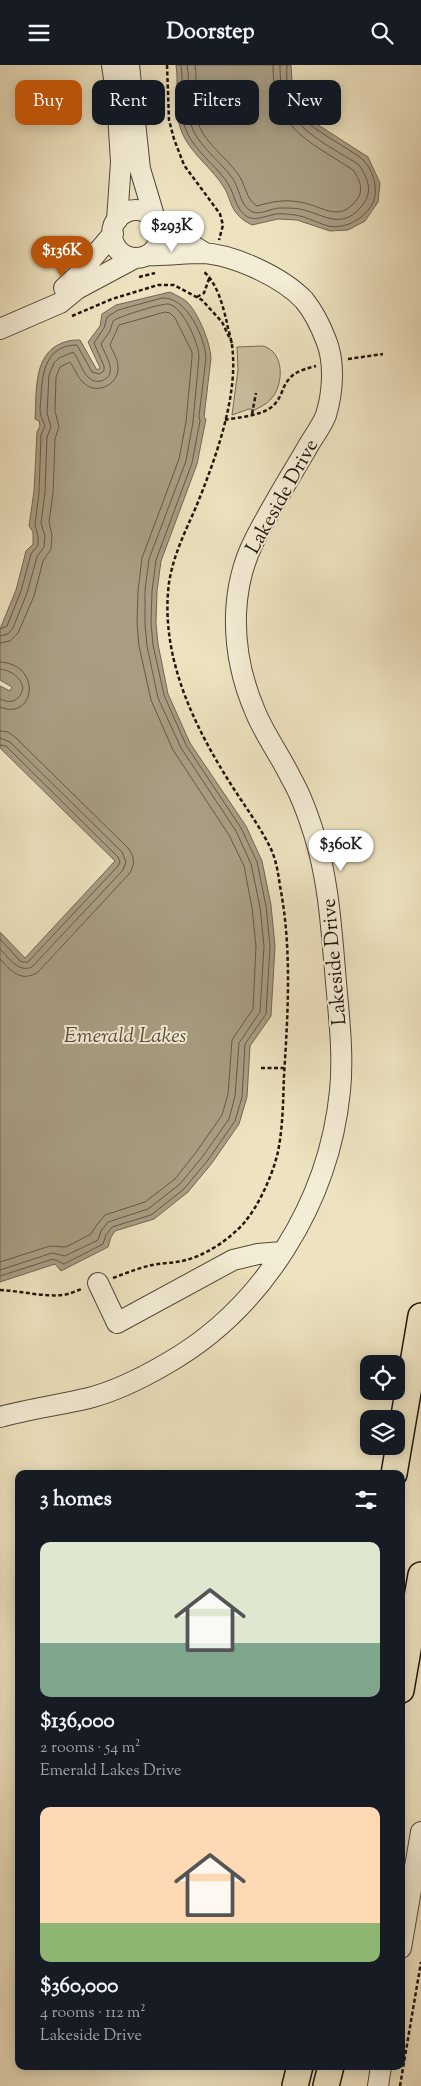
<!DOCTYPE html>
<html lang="en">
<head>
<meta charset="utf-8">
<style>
	:root { --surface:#171b24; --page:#242831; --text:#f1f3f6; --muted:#9ea1a6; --accent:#b45309 }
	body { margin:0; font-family:"Sorts Mill Goudy",serif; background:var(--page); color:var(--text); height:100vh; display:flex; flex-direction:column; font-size:19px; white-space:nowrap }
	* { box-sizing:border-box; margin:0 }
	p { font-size:16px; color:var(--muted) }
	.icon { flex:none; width:28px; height:28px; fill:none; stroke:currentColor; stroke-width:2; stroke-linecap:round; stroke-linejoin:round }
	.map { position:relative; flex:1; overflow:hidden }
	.panel { position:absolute; left:15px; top:1405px; width:390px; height:600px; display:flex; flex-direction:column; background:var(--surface); border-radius:10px; box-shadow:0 2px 12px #0003 }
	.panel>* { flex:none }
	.guide { position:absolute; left:15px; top:15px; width:391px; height:45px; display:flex; gap:10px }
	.buttons { position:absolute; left:360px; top:1290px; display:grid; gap:10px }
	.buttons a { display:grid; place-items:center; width:45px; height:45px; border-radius:10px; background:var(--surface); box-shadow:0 2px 12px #0003; font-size:25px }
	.price { position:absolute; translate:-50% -42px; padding:0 11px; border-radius:18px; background:#fff; color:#222; font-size:16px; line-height:32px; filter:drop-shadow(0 1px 2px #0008) }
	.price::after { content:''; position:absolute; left:50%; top:30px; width:15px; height:11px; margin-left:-8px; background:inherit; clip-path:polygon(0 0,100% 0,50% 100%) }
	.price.current { background:var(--accent); color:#fff }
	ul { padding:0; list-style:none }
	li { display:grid; align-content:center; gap:10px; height:265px; padding:0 25px }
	li span { display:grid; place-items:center; height:155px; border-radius:10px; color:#555 }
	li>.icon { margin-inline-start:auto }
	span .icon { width:90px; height:90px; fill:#fffc; stroke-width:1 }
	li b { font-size:21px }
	h2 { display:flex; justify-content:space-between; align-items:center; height:60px; padding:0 25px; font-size:21px }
	.chip { padding:0 18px; border-radius:10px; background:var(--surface); box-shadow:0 2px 12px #0003; font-size:18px; line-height:45px }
	.chip.current { background:var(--accent); color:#fff }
	header { display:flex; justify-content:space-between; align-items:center; height:65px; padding:0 25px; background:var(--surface); font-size:22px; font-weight:700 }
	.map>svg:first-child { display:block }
	.green { fill:#cbc0a1; stroke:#766a56 }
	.water { fill:#a89d83; stroke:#726753 }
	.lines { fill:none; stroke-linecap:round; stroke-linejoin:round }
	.shore { stroke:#645948; stroke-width:1 }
	.minor-casing { stroke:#544839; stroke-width:22 }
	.major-casing { stroke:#21150c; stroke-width:28 }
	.path { stroke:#21150c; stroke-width:2.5; stroke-dasharray:4 2.5; stroke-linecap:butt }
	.minor { stroke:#f4edd6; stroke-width:20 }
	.major { stroke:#eee3c0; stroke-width:25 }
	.labels { text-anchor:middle; stroke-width:4; stroke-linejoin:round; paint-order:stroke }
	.street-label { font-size:20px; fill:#21150c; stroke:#f4edd6 }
	.water-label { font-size:21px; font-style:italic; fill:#574b3c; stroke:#f4edd6 }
</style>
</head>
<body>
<header><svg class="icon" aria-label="menu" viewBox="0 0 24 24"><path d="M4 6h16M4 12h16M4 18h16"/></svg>Doorstep<svg class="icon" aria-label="search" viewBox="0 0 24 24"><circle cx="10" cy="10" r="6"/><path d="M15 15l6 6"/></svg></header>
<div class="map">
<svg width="421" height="2021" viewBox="0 0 421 2021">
	<rect width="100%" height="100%" fill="#eee3c0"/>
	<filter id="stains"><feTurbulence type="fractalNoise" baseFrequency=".004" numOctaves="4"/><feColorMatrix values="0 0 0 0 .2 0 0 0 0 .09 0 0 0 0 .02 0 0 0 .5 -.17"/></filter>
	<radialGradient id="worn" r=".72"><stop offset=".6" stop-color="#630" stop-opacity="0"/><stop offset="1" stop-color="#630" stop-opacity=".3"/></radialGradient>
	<path class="green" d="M263 281C285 287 284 320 271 334 267 339 260 342 255 345L249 344 232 350 238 305 237 282Z"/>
	<path class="water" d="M176 0H291L292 16 297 37 309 54 368 92 380 118 378 137 365 156 348 165 330 166 297 155 278 154 252 160C246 157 241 154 237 149 230 141 229 129 223 121 209 99 185 85 179 58 174 39 179 19 176 0Z
		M170 227C178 231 185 234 190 240 200 253 210 277 211 293L204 352 206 354 197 399 161 496 157 526 156 558 158 579 168 629 190 678 246 761 262 796 271 840 275 881 271 951 250 981 247 1032 239 1059 212 1098 188 1127 154 1154 115 1166 111 1172 108 1182 61 1206 55 1199 0 1217V867L25 893 115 796 0 683V621L10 626 12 622 0 615V564L16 525 26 486 33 479V467L29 461 34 426 37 367 40 361 39 356 35 354C37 325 32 285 68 276 72 275 76 275 80 275L97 305 100 303 88 277 100 261 102 249 116 240Z"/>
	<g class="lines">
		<path class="shore" d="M181 0C184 19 179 38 183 56 189 82 213 97 227 117 233 125 234 136 240 145 251 160 262 151 277 149 283 148 290 150 296 150 307 152 317 158 328 161 346 165 368 152 374 135 378 123 373 105 364 96 360 91 353 88 349 85 329 72 306 61 293 41 287 30 286 12 287 0
			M187 0C191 19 185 39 190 57 197 81 219 94 233 114 239 123 240 137 248 144 258 153 269 143 281 143 287 143 294 143 300 144 326 150 343 167 364 138 373 125 367 112 359 100 335 84 301 69 287 42 281 30 280 13 280 0
			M195 0C198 18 193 36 197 54 202 76 225 91 238 109 245 118 246 135 257 141 271 137 284 134 299 137 323 140 339 160 358 133 364 124 359 113 353 105 306 74 273 64 273 0
			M0 564 7 561 21 526 31 489 38 480V471L35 460 39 427 41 370 45 361C44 357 42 355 41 351 39 346 41 336 41 331 42 308 46 280 77 280L92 307 99 309 104 306V301L94 278 104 263 107 252 118 245 162 233C186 231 205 272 206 293L199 351 200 356 192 398 156 495 152 526 151 558 153 580 164 630 186 680 241 763 257 797 266 841 270 881 266 949 245 979 242 1032 235 1056 208 1095 184 1124 151 1150 112 1162 106 1170 103 1179 64 1199 53 1194 0 1211
			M0 571 8 569 13 563 27 528 37 492 44 482 45 471 41 458 45 427 47 372 51 362 47 348 49 310 54 298 59 293 73 287C79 294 82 307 89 313 92 316 97 317 101 316 120 310 105 290 101 279L110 266 113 256C120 251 162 238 169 239 183 242 199 279 199 292L193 357 186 396 149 494 145 525V559L147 581 158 633 181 683 236 766 251 799 260 842 264 881 260 947 239 978 235 1031 229 1054 203 1091 180 1119 148 1144 108 1157 101 1166 98 1175 65 1191 52 1188 0 1205
			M0 578 10 576 18 568 34 531 43 496 51 484 52 470 49 457 53 428 55 374 59 362 55 346 56 312 60 302 70 297C75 304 78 314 85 319 98 330 119 319 118 302 118 294 113 287 110 280L119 260 165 247 170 248 175 253 192 287V292L186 357 179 394 142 493 138 526 137 558 139 581 151 635 173 685 229 770 244 801 252 843 256 881 253 944 232 975 228 1029 222 1050 197 1086 175 1114 145 1137 105 1150 96 1161 91 1169 66 1182 50 1181 0 1197
			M0 597C43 599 35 657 0 642
			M0 604C10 605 21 612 23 623 20 635 12 640 0 634
			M0 666 8 667 15 672 128 783C135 792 135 800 129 809L38 907C21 918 11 906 0 894
			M0 673 10 677 122 787 126 797 123 805 32 902C18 908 9 893 0 884
			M0 680 6 681 118 792 120 797 118 801 28 897H21L0 874"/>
		<g class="minor-casing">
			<path id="minor" d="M112 0 117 33 121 97 117 155
				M129 0 140 104 155 154
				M112 169a24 24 0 1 1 48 0a24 24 0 1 1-48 0Z
				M158 159 205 188
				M64 223 78 210 113 169
				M0 264 60 238 77 224 135 193
				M98 1218 117 1258 233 1195 258 1189 282 1187
				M0 1352C29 1344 60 1340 89 1333 116 1326 142 1313 166 1299 263 1244 329 1137 340 1026 344 986 338 945 335 905 331 859 328 813 314 769 308 750 301 730 291 713 280 690 264 669 255 646 242 616 235 582 236 549 237 524 243 498 254 476 270 444 289 414 307 383 313 372 322 361 326 350 333 327 335 297 326 275 321 262 313 246 304 235 282 212 233 189 201 188 183 188 166 191 148 190
				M401 1883 421 1767
				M378 2021 381 2001"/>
		</g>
		<g class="major-casing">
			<path id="major" d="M394 1409 421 1251
				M401 1625 421 1510
				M295 2021 300 2001
				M326 2021 331 2001"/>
		</g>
		<path class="path" d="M167 0 169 55 174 74 184 100 220 149 223 160 219 175
			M139 212 155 208
			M197 232 204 228 210 211
			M72 251 112 234 158 220H174L202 235 222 257 232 278
			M348 294 383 289
			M252 349 256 328
			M225 355C239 352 261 351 273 341 278 336 281 330 283 324 290 308 300 305 316 301
			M261 1003H284
			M113 1213C126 1208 139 1203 152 1200 163 1198 175 1198 186 1195 206 1190 230 1174 244 1158 259 1140 271 1113 277 1091 283 1065 283 1037 284 1011 288 947 292 883 280 821 278 807 276 794 270 782 258 758 241 736 227 713 191 655 160 588 169 518 173 491 185 467 196 442 215 395 239 331 232 280 231 272 228 265 227 258 223 241 217 217 203 206
			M0 1225C21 1226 43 1232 63 1230 70 1229 76 1226 82 1224
			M400 2021 421 1897"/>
		<use href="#minor" class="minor"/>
		<use href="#major" class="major"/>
	</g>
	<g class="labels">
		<g class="street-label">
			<text transform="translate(281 431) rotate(-61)" y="7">Lakeside Drive</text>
			<text transform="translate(333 897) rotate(-95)" y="7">Lakeside Drive</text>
		</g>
		<g class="water-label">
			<text x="125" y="977">Emerald Lakes</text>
		</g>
	</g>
	<rect width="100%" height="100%" filter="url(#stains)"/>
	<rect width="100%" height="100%" fill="url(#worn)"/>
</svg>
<div class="buttons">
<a><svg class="icon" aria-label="locate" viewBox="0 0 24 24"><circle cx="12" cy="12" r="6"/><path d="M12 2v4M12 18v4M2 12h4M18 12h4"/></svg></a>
<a><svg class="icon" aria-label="layers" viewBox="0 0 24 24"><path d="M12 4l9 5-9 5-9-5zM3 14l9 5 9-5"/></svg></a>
</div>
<b class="price" style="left:172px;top:188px">$293K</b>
<b class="price current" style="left:62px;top:213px">$136K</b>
<b class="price" style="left:341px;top:807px">$360K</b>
<div class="guide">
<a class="chip current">Buy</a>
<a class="chip">Rent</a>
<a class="chip">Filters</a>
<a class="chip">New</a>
</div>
<section class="panel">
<h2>3 homes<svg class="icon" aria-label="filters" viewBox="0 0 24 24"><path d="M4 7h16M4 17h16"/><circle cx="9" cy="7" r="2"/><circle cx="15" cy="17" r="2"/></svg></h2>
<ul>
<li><span style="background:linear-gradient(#dfe7d0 65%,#7fa58c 0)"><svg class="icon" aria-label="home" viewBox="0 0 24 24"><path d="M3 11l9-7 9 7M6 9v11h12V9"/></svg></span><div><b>$136,000</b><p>2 rooms · 54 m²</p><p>Emerald Lakes Drive</p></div></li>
<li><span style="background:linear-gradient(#ffd9b3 75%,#8fb573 0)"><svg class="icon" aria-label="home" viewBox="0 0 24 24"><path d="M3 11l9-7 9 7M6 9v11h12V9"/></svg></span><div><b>$360,000</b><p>4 rooms · 112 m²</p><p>Lakeside Drive</p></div></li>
</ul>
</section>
</div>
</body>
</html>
